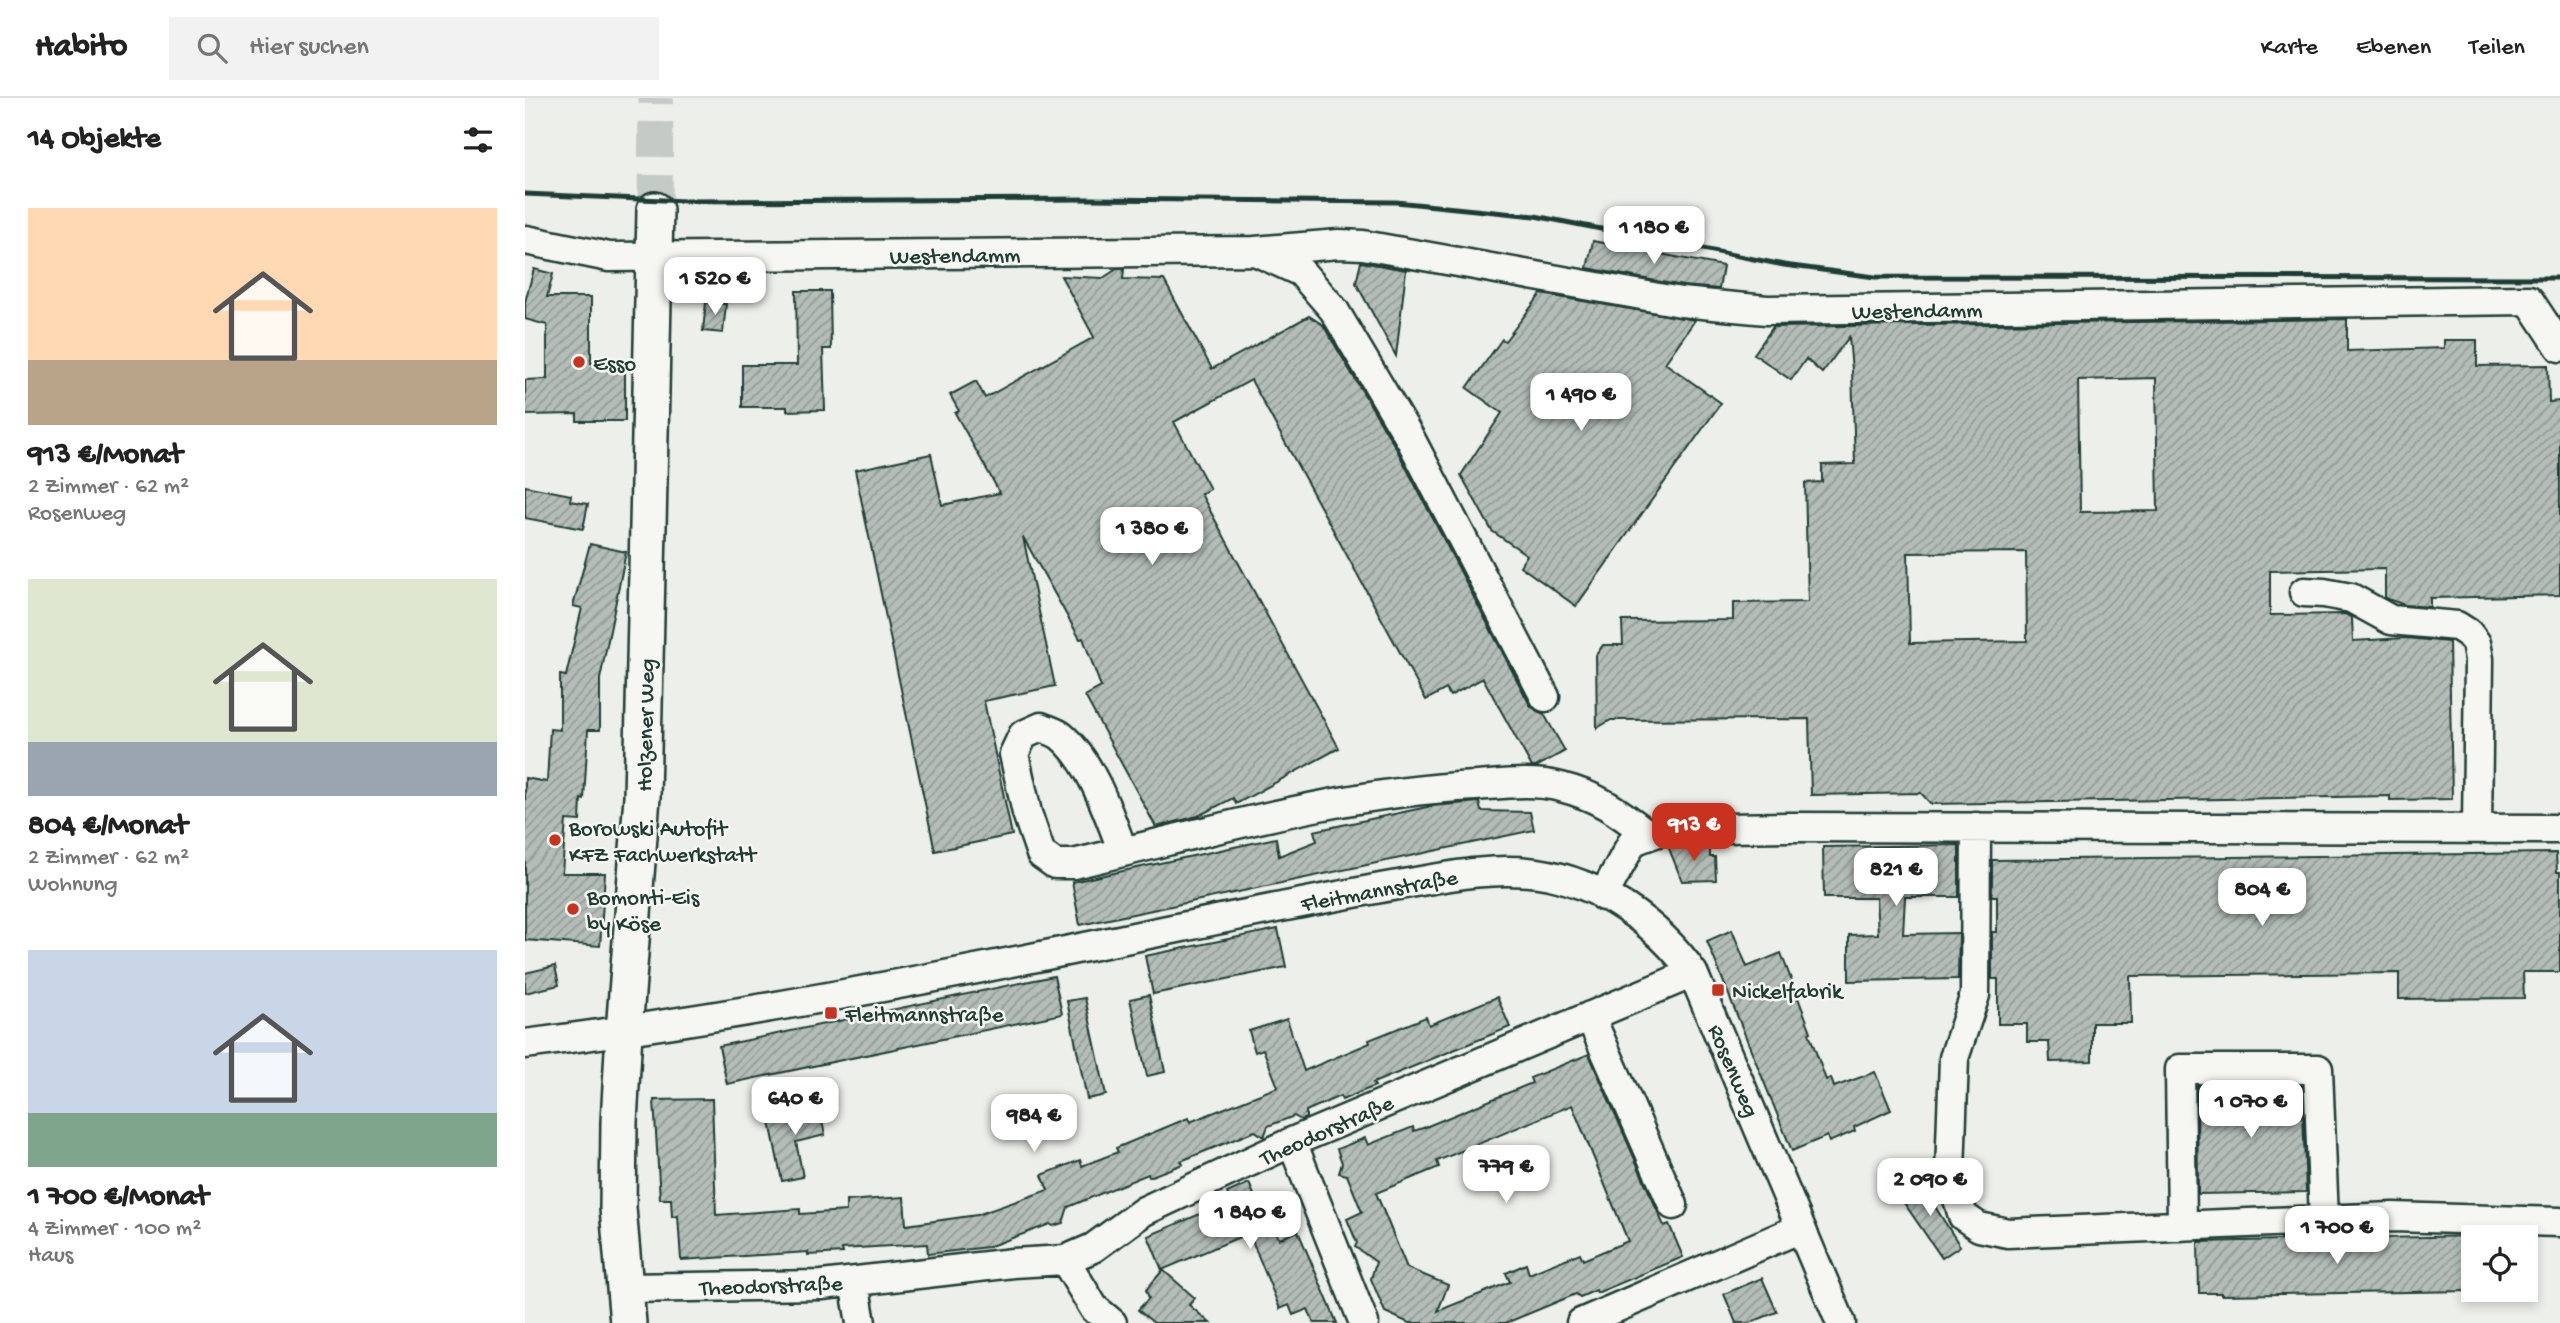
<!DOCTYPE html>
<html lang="de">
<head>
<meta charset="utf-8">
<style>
	:root { --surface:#fff; --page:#f2f2f2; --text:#222; --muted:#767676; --line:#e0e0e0; --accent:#c8321e }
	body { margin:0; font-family:"Gochi Hand",sans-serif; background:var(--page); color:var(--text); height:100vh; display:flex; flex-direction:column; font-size:26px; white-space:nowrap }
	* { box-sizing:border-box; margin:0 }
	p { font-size:23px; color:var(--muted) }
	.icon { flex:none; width:38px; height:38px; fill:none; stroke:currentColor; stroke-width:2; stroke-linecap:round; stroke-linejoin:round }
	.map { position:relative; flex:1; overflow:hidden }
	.panel { display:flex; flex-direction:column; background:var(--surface); width:525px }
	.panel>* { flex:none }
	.buttons { position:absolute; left:1936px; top:1127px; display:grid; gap:14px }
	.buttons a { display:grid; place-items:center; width:77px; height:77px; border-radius:0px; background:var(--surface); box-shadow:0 4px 10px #0003; font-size:35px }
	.price { position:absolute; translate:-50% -60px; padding:0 16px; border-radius:14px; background:#fff; color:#222; font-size:23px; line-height:46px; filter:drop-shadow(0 2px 4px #0008) }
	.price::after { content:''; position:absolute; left:50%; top:42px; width:21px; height:16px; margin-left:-10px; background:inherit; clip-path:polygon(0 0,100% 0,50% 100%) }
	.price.current { background:var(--accent); color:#fff }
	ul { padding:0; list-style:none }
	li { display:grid; align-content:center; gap:14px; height:371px; padding:0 28px }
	li span { display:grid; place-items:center; height:217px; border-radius:0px; color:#555 }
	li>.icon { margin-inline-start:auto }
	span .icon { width:126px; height:126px; fill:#fffc; stroke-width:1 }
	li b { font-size:30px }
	h2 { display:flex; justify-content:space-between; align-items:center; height:84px; padding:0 28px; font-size:30px }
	header { display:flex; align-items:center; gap:42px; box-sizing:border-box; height:98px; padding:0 35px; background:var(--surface); border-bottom:2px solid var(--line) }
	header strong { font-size:33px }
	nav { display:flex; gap:38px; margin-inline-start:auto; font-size:24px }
	.search { width:490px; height:63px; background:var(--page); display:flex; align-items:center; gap:18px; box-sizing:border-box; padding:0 24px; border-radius:0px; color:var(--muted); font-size:26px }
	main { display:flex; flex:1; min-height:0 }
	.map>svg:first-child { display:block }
	.building { fill:url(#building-hatch); stroke:#1f3d34; stroke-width:2; fill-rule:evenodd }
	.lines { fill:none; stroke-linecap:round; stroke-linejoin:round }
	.major-tunnel { stroke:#c4cbc6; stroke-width:35; stroke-dasharray:35 18; stroke-linecap:butt }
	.minor-casing { stroke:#1f3d34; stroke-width:33 }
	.major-casing { stroke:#1f3d34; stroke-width:40 }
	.minor { stroke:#f6f6f2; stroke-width:28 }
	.major { stroke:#f6f6f2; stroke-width:35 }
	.rail { stroke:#1f3d34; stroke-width:5 }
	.poi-dot { fill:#c8321e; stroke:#f6f6f2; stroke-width:2.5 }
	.labels { text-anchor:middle; stroke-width:5; stroke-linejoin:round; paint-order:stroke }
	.street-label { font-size:23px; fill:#1f3d34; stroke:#f6f6f2 }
	.poi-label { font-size:23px; fill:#1f3d34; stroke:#f6f6f2; text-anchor:start }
</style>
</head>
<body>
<header>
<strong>Habito</strong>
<div class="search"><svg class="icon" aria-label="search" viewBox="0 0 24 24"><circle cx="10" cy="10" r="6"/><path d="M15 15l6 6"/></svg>Hier suchen</div>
<nav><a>Karte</a><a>Ebenen</a><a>Teilen</a></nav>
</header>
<main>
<section class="panel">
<h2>14 Objekte<svg class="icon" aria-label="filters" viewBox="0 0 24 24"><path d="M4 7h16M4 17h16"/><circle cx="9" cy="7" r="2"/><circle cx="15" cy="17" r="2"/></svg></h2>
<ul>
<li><span style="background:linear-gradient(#ffd9b3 70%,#b9a48a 0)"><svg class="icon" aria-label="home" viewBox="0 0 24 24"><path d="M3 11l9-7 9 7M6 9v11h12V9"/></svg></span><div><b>913 €/Monat</b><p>2 Zimmer · 62 m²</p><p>Rosenweg</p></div></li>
<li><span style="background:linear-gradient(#dfe7d0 75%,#9aa5b1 0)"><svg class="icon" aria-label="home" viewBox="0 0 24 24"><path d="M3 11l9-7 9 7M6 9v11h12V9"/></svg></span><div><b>804 €/Monat</b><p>2 Zimmer · 62 m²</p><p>Wohnung</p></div></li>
<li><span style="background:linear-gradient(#c9d6e8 75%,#7fa58c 0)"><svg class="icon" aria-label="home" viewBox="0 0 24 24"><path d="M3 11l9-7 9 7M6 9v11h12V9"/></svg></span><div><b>1 700 €/Monat</b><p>4 Zimmer · 100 m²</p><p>Haus</p></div></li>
</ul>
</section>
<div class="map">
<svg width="2035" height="1225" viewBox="0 0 2035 1225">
	<defs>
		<pattern id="building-hatch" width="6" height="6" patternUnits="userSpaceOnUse" patternTransform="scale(1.75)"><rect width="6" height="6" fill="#b4bdb8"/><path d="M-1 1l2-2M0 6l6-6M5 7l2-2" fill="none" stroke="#929b96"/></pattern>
	</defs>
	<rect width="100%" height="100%" fill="#edefea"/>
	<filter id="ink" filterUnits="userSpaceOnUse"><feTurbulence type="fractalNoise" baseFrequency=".0143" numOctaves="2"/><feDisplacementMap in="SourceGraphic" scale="14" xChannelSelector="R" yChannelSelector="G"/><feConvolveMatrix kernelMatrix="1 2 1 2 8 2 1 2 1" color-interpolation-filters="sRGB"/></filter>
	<g filter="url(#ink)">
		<path class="building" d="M1068 143 1198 168 1194 191 1158 188 1062 170Z
			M836 164 881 172 871 258 831 185Z
			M9 171 28 176 22 199H66V265L100 266V323H52V316L0 317V282L22 281V227L0 221V204Z
			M592 171H599L598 181 639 182 687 271 784 218 798 227 871 350 1005 607 1012 613 1019 616 1040 653 1011 669H1007L958 580 925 598 921 591 901 602 726 282 649 324 685 391 676 396 814 650 711 706 708 700 673 718 631 729 560 598 576 589 558 540 555 541 498 439 530 588 459 603 487 737 410 753 330 372 406 356 417 407 475 395 430 315 434 313 425 297 451 283 460 300 569 239 536 178 578 180Z
			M271 193H305L306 251H298L300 312 262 313V309H217V267H272Z
			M1016 196 1170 222 1140 265 1196 305 1051 508 995 468 1002 457 967 433 936 377 977 315 942 290 977 241 980 243Z
			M181 204 201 206 198 235 178 233Z
			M1822 221V253L1919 250V242H1952V268L2023 267 2024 304 2035 303V497L1905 500V509L1880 507 1860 500V471L1745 473V517L1820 516 1827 520 1828 543 1881 540 1924 544 1927 701 1865 702V698L1406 706 1396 695 1286 697 1284 621 1086 622 1072 630 1071 557 1078 547H1098L1097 523 1208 522V505L1283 504 1280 385 1297 384V367L1330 366 1327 272 1324 239 1297 275 1281 261 1266 282 1229 256 1248 229ZM1631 280 1633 413 1555 414 1553 282ZM1501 454 1502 543 1385 545 1383 455Z
			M0 388 46 397 45 403 63 406 58 431 0 420Z
			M65 446 101 454 75 581V632H63L59 702 56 701 55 723 41 722 37 775H80L75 848 0 842V680L22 684 25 631 35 632V577L41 578 57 510 48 508Z
			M954 704 956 713 1005 714 1009 732 555 827 547 784 751 740 754 758 792 743 789 733 907 708Z
			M1185 747V759H1190L1191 782 1157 783 1143 748Z
			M1434 747V799H1380L1378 836 1434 835 1433 881 1324 883V837L1353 836 1351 800H1299L1298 749Z
			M2031 755 2032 774H2035V874H1998L1999 900 1874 901V875L1605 878 1606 925H1567V963L1525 964 1524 944H1502V926H1473V881H1467V834H1472V798H1467V762Z
			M753 831 761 869 628 896 620 858Z
			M1207 832 1222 869 1256 855 1286 934 1284 935 1301 982 1306 980 1309 989 1350 974 1366 1012 1329 1029 1330 1033 1304 1044 1302 1038 1267 1053 1182 843Z
			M30 868 34 887 0 895V875Z
			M529 878 537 916 202 986 194 948Z
			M624 897 640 974 622 978 605 901Z
			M972 899 985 929 848 985 850 988 817 1002 815 998 781 1013V1020L776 1022 769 1018 743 1028 739 1039 730 1033 656 1063 658 1066 624 1079 623 1076 543 1109 538 1125 528 1128 525 1126 463 1149 403 1156 402 1146 366 1148 317 1151 318 1155 283 1157V1154L156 1162 153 1118 147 1119 146 1101H135L129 1002 187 1001 191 1117 275 1111V1116L321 1113V1103L379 1099 381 1127 452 1117 523 1092 517 1077 555 1062 557 1068 593 1054 591 1050 663 1020 665 1024 753 989 738 951 730 954 724 933 762 921 779 973 845 945 844 942 901 919 904 927Z
			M560 900 581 997 562 1001 542 903Z
			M1064 956 1139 1128 1144 1126 1158 1159 1072 1195 1071 1192 1055 1199 1051 1196 981 1225H884L860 1214 846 1181 851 1164 830 1149 832 1145 822 1121 837 1114 822 1077 814 1075 817 1065 812 1051 840 1040 843 1047 888 1029 889 1033 898 1030 1007 985 1005 980ZM1047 1007 1103 1143 1058 1162 1055 1155 1004 1176 1001 1166 981 1175 985 1184 913 1213 923 1187 882 1170 851 1095 914 1069 912 1063Z
			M1672 988H1777L1781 1094 1673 1096Z
			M293 1005 300 1037 271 1044 278 1079 257 1083 244 1019 273 1014 272 1009Z
			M1401 1082 1412 1101 1407 1104 1435 1148 1417 1160 1375 1099Z
			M724 1085 734 1109 741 1110 754 1141 773 1133 812 1225H789L783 1211 768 1217 764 1207 755 1211 724 1135 637 1172 623 1138 706 1103 702 1095Z
			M1948 1138V1193L1696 1197V1195H1674L1673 1144Z
			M638 1172 670 1200 664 1207 685 1225H629L613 1212 624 1200 621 1192Z
			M1237 1180 1252 1214 1224 1225H1211L1199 1196Z"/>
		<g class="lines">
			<path class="major-tunnel" d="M130 112 131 0"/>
			<g class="minor-casing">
				<path id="minor" d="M1 142 84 159 730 153 776 174 809 212 886 342 1020 599
					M730 153 814 146 838 147 1156 204 1242 212 2004 202 2035 249
					M1779 494 1799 495 1826 500 1866 522 1932 528 1943 535 1951 545 1954 561 1952 731
					M1451 729 1450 897 1429 960 1425 1074 1438 1118 1454 1129 1483 1135 1868 1119 2035 1124
					M598 754C584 717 567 664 536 638 531 634 523 632 516 629L498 637 489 656 502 715 516 756 530 766H548C681 735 814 694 951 688 978 686 1009 682 1036 689 1075 699 1093 714 1124 737
					M1078 798 1108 743 1141 731 1264 729 2035 731
					M1065 918 1148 1107
					M0 946C212 919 423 878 633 834 709 818 785 803 861 789 911 781 962 768 1013 775 1074 784 1133 825 1168 875L1316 1225
					M767 1044 839 1225
					M1657 1128 1655 971H1793L1799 1122
					M540 1162 569 1210 587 1225
					M329 1184 336 1225
					M99 1190 297 1187 488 1165 540 1162 568 1150 619 1113 767 1044 1168 875
					M1056 1225 1276 1130"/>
			</g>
			<g class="major-casing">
				<path id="major" d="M103 1225 93 1110 94 1024 99 934 117 699 130 112"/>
			</g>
			<use href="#minor" class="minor"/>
			<use href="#major" class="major"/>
			<path class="rail" d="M0 96 161 103 565 101 871 104 1010 118 1259 167 1350 179 2035 180"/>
		</g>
	</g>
	<g class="poi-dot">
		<circle cx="54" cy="264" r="7"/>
		<circle cx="30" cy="742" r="7"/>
		<circle cx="48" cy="811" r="7"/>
		<rect x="1186" y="885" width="14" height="14" rx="3.5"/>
		<rect x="299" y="908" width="14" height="14" rx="3.5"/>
	</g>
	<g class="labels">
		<g class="street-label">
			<text transform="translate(430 156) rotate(-1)" y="8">Westendamm</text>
			<text transform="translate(1392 211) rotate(-1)" y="8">Westendamm</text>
			<text transform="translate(119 627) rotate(-89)" y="8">Holzener Weg</text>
			<text transform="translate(854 791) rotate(-10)" y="8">Fleitmannstraße</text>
			<text transform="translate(1210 972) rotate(67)" y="8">Rosenweg</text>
			<text transform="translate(801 1031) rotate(-24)" y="8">Theodorstraße</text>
			<text transform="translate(246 1186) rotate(-2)" y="8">Theodorstraße</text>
		</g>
		<g class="poi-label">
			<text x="68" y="272">Esso</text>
			<text x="44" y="737">Borowski Autofit<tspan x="44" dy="26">KFZ Fachwerkstatt</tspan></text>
			<text x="62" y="806">Bomonti-Eis<tspan x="62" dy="26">by Köse</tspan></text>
			<text x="1207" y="900">Nickelfabrik</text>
			<text x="320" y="923">Fleitmannstraße</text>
		</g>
	</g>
</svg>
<div class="buttons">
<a><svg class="icon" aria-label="locate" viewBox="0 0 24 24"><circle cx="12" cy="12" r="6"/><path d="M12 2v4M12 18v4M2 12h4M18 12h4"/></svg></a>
</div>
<b class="price" style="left:1129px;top:168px">1 180 €</b>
<b class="price" style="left:190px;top:219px">1 520 €</b>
<b class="price" style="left:1056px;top:335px">1 490 €</b>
<b class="price" style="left:627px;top:469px">1 380 €</b>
<b class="price current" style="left:1169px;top:765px">913 €</b>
<b class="price" style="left:1371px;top:810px">821 €</b>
<b class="price" style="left:1737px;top:830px">804 €</b>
<b class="price" style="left:270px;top:1039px">640 €</b>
<b class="price" style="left:1726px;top:1042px">1 070 €</b>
<b class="price" style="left:509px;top:1056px">984 €</b>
<b class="price" style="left:981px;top:1107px">779 €</b>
<b class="price" style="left:1405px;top:1120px">2 090 €</b>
<b class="price" style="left:725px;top:1153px">1 840 €</b>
<b class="price" style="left:1812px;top:1168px">1 700 €</b>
</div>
</main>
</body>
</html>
